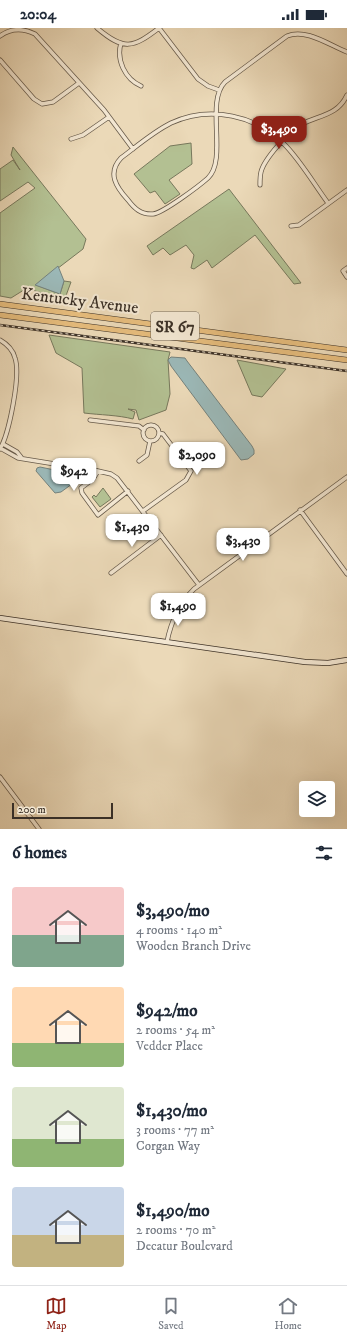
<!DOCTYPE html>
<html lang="en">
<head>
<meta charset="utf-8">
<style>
	:root { --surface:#fff; --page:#f6f6f7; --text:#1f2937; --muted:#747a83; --line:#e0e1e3; --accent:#8f2418 }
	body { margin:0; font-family:"IM FELL DW Pica",serif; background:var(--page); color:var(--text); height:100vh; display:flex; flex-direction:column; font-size:15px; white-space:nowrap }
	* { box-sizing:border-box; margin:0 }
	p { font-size:13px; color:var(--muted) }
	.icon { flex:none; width:22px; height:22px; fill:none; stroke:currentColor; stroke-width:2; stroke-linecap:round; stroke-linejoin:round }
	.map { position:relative; height:801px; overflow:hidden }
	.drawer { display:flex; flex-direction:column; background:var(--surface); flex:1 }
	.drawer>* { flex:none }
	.controls { position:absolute; left:299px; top:753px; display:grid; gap:8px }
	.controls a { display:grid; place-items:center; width:36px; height:36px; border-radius:4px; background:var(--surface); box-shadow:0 4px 16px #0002; font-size:20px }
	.scale { position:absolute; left:12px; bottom:10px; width:101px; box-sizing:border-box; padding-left:4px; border:2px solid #3b3026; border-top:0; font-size:11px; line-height:14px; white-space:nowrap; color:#3b3026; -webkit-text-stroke:3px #f2e6d1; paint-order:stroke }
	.price { position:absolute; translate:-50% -34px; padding:0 9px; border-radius:8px; background:#fff; color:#222; font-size:13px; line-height:26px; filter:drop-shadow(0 1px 2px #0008) }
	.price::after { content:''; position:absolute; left:50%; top:24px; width:12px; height:9px; margin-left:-6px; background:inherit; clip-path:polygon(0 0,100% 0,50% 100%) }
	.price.on { background:var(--accent); color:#fff }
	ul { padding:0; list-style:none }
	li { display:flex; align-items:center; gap:12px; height:100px; padding:0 12px }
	li span { display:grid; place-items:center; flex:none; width:112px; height:80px; border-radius:4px; color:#555 }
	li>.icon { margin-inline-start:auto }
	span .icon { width:48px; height:48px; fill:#fffc; stroke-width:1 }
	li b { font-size:17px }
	h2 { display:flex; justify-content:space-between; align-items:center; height:48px; padding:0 12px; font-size:17px }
	.status { display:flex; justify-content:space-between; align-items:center; height:28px; padding:0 20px; background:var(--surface); direction:ltr }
	.status svg { height:11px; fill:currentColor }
	.tabs { display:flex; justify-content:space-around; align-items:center; height:56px; border-top:1px solid var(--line); background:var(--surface); font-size:11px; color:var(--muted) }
	.tabs a { display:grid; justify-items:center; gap:2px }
	.tabs .on { color:var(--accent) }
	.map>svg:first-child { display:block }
	.green { fill:#b3c092; stroke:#77785c }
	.water { fill:#9bb8b7; stroke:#75827d }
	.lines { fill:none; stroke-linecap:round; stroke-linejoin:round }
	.street-casing { stroke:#675a4a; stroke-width:5 }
	.secondary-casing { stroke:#3b3026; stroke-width:6 }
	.primary-casing { stroke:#3b3026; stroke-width:6 }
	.street { stroke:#f2e6d1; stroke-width:3.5 }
	.secondary { stroke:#f2e6d1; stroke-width:4.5 }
	.primary { stroke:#e6bc7c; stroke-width:5 }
	.rail-casing { stroke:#3b3026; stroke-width:2.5 }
	.rail { stroke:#f2e6d1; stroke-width:1; stroke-dasharray:3; stroke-linecap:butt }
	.labels { text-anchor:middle; stroke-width:4; stroke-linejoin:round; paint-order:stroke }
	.shield { fill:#f2e6d1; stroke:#726759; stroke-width:1 }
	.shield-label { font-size:16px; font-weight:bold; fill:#3b3026 }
	.street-label { font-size:17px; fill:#3b3026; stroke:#f2e6d1 }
</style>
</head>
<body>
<div class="status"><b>20:04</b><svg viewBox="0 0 49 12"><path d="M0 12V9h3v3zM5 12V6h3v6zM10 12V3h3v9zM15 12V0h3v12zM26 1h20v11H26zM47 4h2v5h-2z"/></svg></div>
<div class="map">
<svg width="347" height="801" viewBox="0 0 347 801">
	<rect width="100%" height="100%" fill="#ebd9b8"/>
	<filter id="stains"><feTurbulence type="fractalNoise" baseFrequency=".005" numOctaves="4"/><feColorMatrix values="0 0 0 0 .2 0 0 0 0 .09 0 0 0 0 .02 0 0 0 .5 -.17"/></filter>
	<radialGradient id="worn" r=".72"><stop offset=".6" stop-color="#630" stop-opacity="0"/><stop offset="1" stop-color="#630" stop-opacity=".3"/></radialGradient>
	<path class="green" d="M191 115 192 136 169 152 180 166 165 176 155 163 150 165 134 146 170 118Z
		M13 119 86 211 83 221 36 257 60 266 64 253 71 254 64 273 27 260 11 270 0 268V185L35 160 28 154 0 173V141L13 132 20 142 11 127Z
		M229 161 301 255 294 256 255 207 212 240 207 232 194 241 191 240 194 227 186 217 170 227 163 220 153 227 147 218Z
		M49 307 170 324 168 332 170 366 166 382 139 392 136 382 128 381 135 384 133 391C118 387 100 387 84 385L82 340 56 325Z
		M237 332 286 341 262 369 252 367Z
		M103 460 111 471 100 479 92 469 94 467 96 469Z"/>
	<path class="water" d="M58 238 64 253 60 266 35 257Z
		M171 329 185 330 187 333 252 418 254 422V426L248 431 241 432 171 338 168 332Z
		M40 439 74 446 77 447 76 453 61 464 55 465 36 443 37 440Z"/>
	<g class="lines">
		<g class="street-casing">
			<path id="street" d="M97 0C124 23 133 20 159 0
				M159 0 198 51 208 58 219 62
				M0 8C11 0 23 0 35 6L104 82 133 121
				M121 15C116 32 125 51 141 58
				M0 32 34 71 42 76 53 74 79 55
				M71 111 83 107 109 89
				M260 157C260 153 260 148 261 144 264 131 290 102 302 96 320 87 338 87 347 67
				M328 175C314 156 302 135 286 118 257 87 210 77 171 95 153 104 137 118 121 130 107 145 116 159 128 172 134 180 141 187 153 186 163 185 199 158 208 150 228 131 205 74 225 54L287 8C306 0 329 17 347 24
				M291 198 299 197 347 162
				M347 240 343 243 347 249
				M0 312C7 316 13 322 15 330 21 347 9 406 0 421
				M90 392 139 398 144 402
				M143 405a8 8 0 1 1 16 0a8 8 0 1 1-16 0Z
				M3 416 17 424 21 429
				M0 420 18 430 98 443 111 446 117 450 199 557
				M139 433 147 427 150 413
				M98 443 93 451 81 460 82 465 98 487 128 463
				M300 482 347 546
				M143 483 186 452 191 443 163 406 159 405
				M111 545 161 507
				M167 614C171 593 179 576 194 561L347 449
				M0 749 39 801"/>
		</g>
		<g class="secondary-casing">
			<path id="secondary" d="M0 590 305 634 328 635 347 632"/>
		</g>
		<g class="primary-casing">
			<path id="primary" d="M0 276 347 322
				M0 287 347 332"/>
		</g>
		<use href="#street" class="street"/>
		<use href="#secondary" class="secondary"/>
		<use href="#primary" class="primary"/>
		<g class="rail-casing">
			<path id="rail" d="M0 297 347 343"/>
		</g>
		<use href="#rail" class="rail"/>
	</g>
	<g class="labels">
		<rect class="shield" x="151" y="284" width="48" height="28" rx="3"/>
		<g class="shield-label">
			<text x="175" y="304">SR 67</text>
		</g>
		<g class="street-label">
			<text transform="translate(80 272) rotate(7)" y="6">Kentucky Avenue</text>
		</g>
	</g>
	<rect width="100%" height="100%" filter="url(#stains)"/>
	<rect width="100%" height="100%" fill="url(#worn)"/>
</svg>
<div class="controls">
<a><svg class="icon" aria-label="layers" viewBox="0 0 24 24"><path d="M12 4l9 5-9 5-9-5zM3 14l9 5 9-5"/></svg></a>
</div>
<div class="scale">200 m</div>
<b class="price on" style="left:279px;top:122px">$3,490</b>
<b class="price" style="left:197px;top:448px">$2,090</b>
<b class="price" style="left:74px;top:464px">$942</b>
<b class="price" style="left:132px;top:520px">$1,430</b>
<b class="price" style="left:243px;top:534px">$3,430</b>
<b class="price" style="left:178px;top:599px">$1,490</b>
</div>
<section class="drawer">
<h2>6 homes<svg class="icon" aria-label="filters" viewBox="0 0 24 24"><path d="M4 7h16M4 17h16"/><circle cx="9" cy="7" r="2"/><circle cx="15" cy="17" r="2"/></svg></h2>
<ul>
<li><span style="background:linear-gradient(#f6c9c9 60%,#7fa58c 0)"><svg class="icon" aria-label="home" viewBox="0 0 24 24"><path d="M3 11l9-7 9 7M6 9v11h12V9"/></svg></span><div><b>$3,490/mo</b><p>4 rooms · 140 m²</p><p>Wooden Branch Drive</p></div></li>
<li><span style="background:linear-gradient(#ffd9b3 70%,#8fb573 0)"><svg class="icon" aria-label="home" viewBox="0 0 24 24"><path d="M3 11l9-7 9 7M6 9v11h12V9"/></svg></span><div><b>$942/mo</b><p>2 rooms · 54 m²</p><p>Vedder Place</p></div></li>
<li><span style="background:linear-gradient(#dfe7d0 65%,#8fb573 0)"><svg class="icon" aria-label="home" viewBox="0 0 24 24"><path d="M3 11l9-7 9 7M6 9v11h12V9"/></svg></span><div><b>$1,430/mo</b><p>3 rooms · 77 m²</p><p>Corgan Way</p></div></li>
<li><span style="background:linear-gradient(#c9d6e8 60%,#c2b280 0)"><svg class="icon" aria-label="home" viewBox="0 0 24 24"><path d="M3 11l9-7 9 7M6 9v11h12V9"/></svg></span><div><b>$1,490/mo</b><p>2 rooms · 70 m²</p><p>Decatur Boulevard</p></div></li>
</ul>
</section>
<nav class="tabs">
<a class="on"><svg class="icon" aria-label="map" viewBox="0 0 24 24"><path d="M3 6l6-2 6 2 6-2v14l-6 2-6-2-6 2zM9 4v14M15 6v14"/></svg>Map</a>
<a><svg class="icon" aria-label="saved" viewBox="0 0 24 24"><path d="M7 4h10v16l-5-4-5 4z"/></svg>Saved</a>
<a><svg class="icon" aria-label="home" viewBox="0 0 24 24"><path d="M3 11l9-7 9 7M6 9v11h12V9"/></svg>Home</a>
</nav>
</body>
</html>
